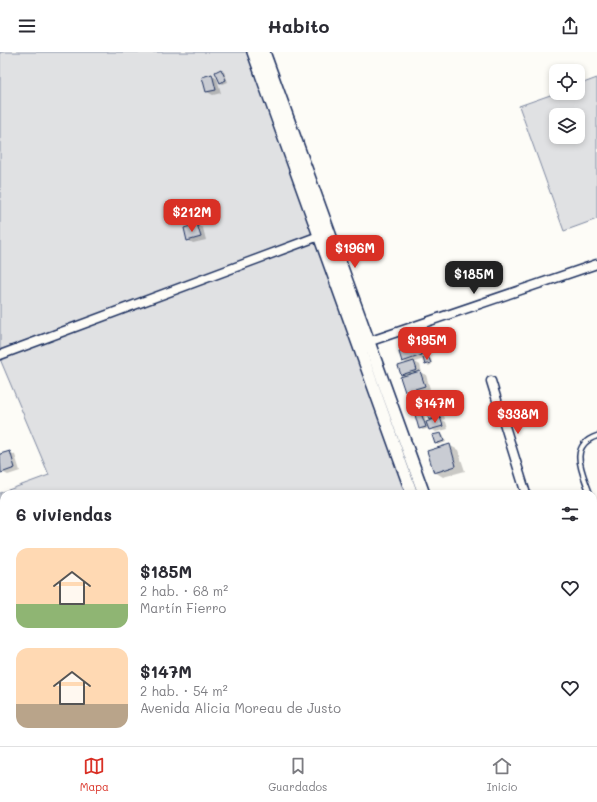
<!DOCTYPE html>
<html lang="es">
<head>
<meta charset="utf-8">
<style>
	:root { --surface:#fff; --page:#f7f7f7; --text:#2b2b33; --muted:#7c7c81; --line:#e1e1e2; --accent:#d93025 }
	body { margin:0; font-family:Mali,sans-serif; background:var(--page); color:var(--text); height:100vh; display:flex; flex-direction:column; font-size:15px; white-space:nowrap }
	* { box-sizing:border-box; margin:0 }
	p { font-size:13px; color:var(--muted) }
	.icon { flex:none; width:22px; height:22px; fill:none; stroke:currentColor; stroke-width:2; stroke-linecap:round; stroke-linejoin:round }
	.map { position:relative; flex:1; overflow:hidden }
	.panel { position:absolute; left:0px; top:438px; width:597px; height:256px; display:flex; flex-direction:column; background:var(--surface); border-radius:12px 12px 0 0; box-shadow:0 2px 6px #0003 }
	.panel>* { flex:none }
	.controls { position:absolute; left:549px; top:12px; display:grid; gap:8px }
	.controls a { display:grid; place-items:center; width:36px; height:36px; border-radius:8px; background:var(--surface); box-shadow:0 2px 6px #0003; font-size:20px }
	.price { position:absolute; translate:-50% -34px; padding:0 9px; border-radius:8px; background:var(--accent); color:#fff; font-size:13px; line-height:26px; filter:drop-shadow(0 1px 2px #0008) }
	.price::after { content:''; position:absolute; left:50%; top:24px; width:12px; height:9px; margin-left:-6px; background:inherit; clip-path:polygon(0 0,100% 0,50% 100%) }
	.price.selected { background:#222; color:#fff }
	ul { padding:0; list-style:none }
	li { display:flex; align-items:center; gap:12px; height:100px; padding:0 16px }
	li span { display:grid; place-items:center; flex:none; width:112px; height:80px; border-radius:12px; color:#555 }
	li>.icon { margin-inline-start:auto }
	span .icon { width:48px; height:48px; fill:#fffc; stroke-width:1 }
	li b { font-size:17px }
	h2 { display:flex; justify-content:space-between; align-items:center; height:48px; padding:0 16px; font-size:17px }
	header { display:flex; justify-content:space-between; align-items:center; height:52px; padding:0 16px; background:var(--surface); font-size:18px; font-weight:700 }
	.tabs { display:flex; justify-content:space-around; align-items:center; height:56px; border-top:1px solid var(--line); background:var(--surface); font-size:11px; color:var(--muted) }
	.tabs a { display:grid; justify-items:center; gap:2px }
	.tabs .selected { color:var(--accent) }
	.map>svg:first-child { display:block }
	.built { fill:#edeeec }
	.green { fill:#e0e1e3; stroke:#7e88a0; fill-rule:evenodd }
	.shadow { fill:#0003 }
	.building { fill:#c9ccd3; stroke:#1b2f5e }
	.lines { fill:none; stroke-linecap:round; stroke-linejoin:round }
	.lane-casing { stroke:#1b2f5e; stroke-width:7 }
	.street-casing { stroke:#1b2f5e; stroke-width:11 }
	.secondary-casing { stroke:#1b2f5e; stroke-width:14 }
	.lane { stroke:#fdfcf7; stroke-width:4 }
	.street { stroke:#fdfcf7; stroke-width:8 }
	.secondary { stroke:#fdfcf7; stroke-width:11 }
</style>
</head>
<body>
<header><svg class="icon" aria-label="menu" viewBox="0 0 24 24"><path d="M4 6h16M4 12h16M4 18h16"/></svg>Habito<svg class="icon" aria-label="share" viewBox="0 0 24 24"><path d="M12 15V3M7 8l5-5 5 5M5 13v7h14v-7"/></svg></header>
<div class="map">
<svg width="597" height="694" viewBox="0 0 597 694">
	<rect width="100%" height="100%" fill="#fdfcf7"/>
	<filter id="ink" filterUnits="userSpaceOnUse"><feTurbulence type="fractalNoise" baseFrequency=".025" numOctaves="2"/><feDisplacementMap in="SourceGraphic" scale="8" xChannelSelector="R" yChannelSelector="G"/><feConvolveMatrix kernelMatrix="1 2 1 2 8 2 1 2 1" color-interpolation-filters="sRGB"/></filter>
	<g filter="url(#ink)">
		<path class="built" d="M597 674V694H543L554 690H593V676Z"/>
		<path class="green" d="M0 0H252L412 442H4V690H502L503 694H0V441L49 423 0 307Z
			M597 26V167L564 179 519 54 556 41H578V33ZM556 63H578V85H556Z"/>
		<path class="shadow" d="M221 18 224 20 228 30 223 32 221 31Z
			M212 23 217 27 221 41 213 43 207 40Z
			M197 173 203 176 206 188 193 191 188 188Z
			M418 294 423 297 426 306 431 307 432 312 429 314 426 312 424 307 415 310 420 313 422 321 426 323 430 337 411 343 405 339V325L402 323 408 312 403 309Z
			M429 341 435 344 437 352 418 357 412 354 410 346Z
			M437 354 442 357 445 367 443 368 446 370 448 377 436 380 430 376 423 378 420 376 421 362 424 363 426 371 433 369 430 367Z
			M441 382 443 383 446 390 438 393 436 391Z
			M449 393 458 398 465 419 443 425 435 420Z
			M10 400 15 403 20 419 8 423 2 420 0 413V403Z"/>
		<path class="building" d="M221 17 226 28 220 31 215 20Z
			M212 22 216 38 206 40 202 25Z
			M197 172 201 185 187 189 184 176Z
			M418 293 422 303 402 310 399 300Z
			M428 304 431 311 425 313 423 306Z
			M414 309 417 318 401 323 398 314Z
			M420 319 425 334 405 340 400 325Z
			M429 340 432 349 411 354 409 345Z
			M437 353 440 364 429 368 426 356Z
			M421 361 426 375 419 377 415 363Z
			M440 365 443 374 429 378 426 370Z
			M441 381 444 389 435 392 432 383Z
			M450 392 456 414 434 421 427 399Z
			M10 399 15 416 1 421 0 402Z"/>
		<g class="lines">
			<g class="lane-casing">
				<path id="lane" d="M590 442C583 421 567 394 597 384
					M593 450 597 462"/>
			</g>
			<g class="street-casing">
				<path id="street" d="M365 291 597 212
					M0 303 319 184
					M491 329 526 442
					M593 466 597 465"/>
			</g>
			<g class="secondary-casing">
				<path id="secondary" d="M253 0 412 442
					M264 0 424 442
					M501 690 503 694
					M515 690 516 694"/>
			</g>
			<use href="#lane" class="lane"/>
			<use href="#street" class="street"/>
			<use href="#secondary" class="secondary"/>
		</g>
	</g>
</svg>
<div class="controls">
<a><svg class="icon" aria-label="locate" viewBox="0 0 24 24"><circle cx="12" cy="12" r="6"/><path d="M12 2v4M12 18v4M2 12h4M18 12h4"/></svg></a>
<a><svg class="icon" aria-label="layers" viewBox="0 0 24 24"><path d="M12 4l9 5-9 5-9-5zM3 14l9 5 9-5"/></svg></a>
</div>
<b class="price" style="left:192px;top:181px">$212M</b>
<b class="price" style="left:355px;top:217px">$196M</b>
<b class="price selected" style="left:474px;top:243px">$185M</b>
<b class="price" style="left:427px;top:309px">$195M</b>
<b class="price" style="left:435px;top:372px">$147M</b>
<b class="price" style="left:518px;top:383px">$338M</b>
<section class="panel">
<h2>6 viviendas<svg class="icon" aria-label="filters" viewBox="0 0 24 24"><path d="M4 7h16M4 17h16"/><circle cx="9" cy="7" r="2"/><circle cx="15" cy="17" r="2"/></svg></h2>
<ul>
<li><span style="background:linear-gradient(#ffd9b3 70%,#8fb573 0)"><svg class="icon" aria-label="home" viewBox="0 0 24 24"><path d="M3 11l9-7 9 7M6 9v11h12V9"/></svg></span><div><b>$185M</b><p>2 hab. · 68 m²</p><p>Martín Fierro</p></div><svg class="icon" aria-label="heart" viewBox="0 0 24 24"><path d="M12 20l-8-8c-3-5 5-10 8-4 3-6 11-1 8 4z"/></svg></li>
<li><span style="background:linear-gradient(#ffd9b3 70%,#b9a48a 0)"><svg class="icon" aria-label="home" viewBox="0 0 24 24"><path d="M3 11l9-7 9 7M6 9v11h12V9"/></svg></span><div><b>$147M</b><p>2 hab. · 54 m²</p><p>Avenida Alicia Moreau de Justo</p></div><svg class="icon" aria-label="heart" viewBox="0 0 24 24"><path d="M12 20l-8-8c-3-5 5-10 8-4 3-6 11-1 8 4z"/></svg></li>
</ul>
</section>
</div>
<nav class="tabs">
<a class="selected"><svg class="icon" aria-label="map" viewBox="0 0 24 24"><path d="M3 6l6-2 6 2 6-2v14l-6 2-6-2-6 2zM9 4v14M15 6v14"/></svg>Mapa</a>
<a><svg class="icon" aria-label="saved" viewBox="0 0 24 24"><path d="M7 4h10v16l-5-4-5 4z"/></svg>Guardados</a>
<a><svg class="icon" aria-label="home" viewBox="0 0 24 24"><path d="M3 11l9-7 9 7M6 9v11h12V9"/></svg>Inicio</a>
</nav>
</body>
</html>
